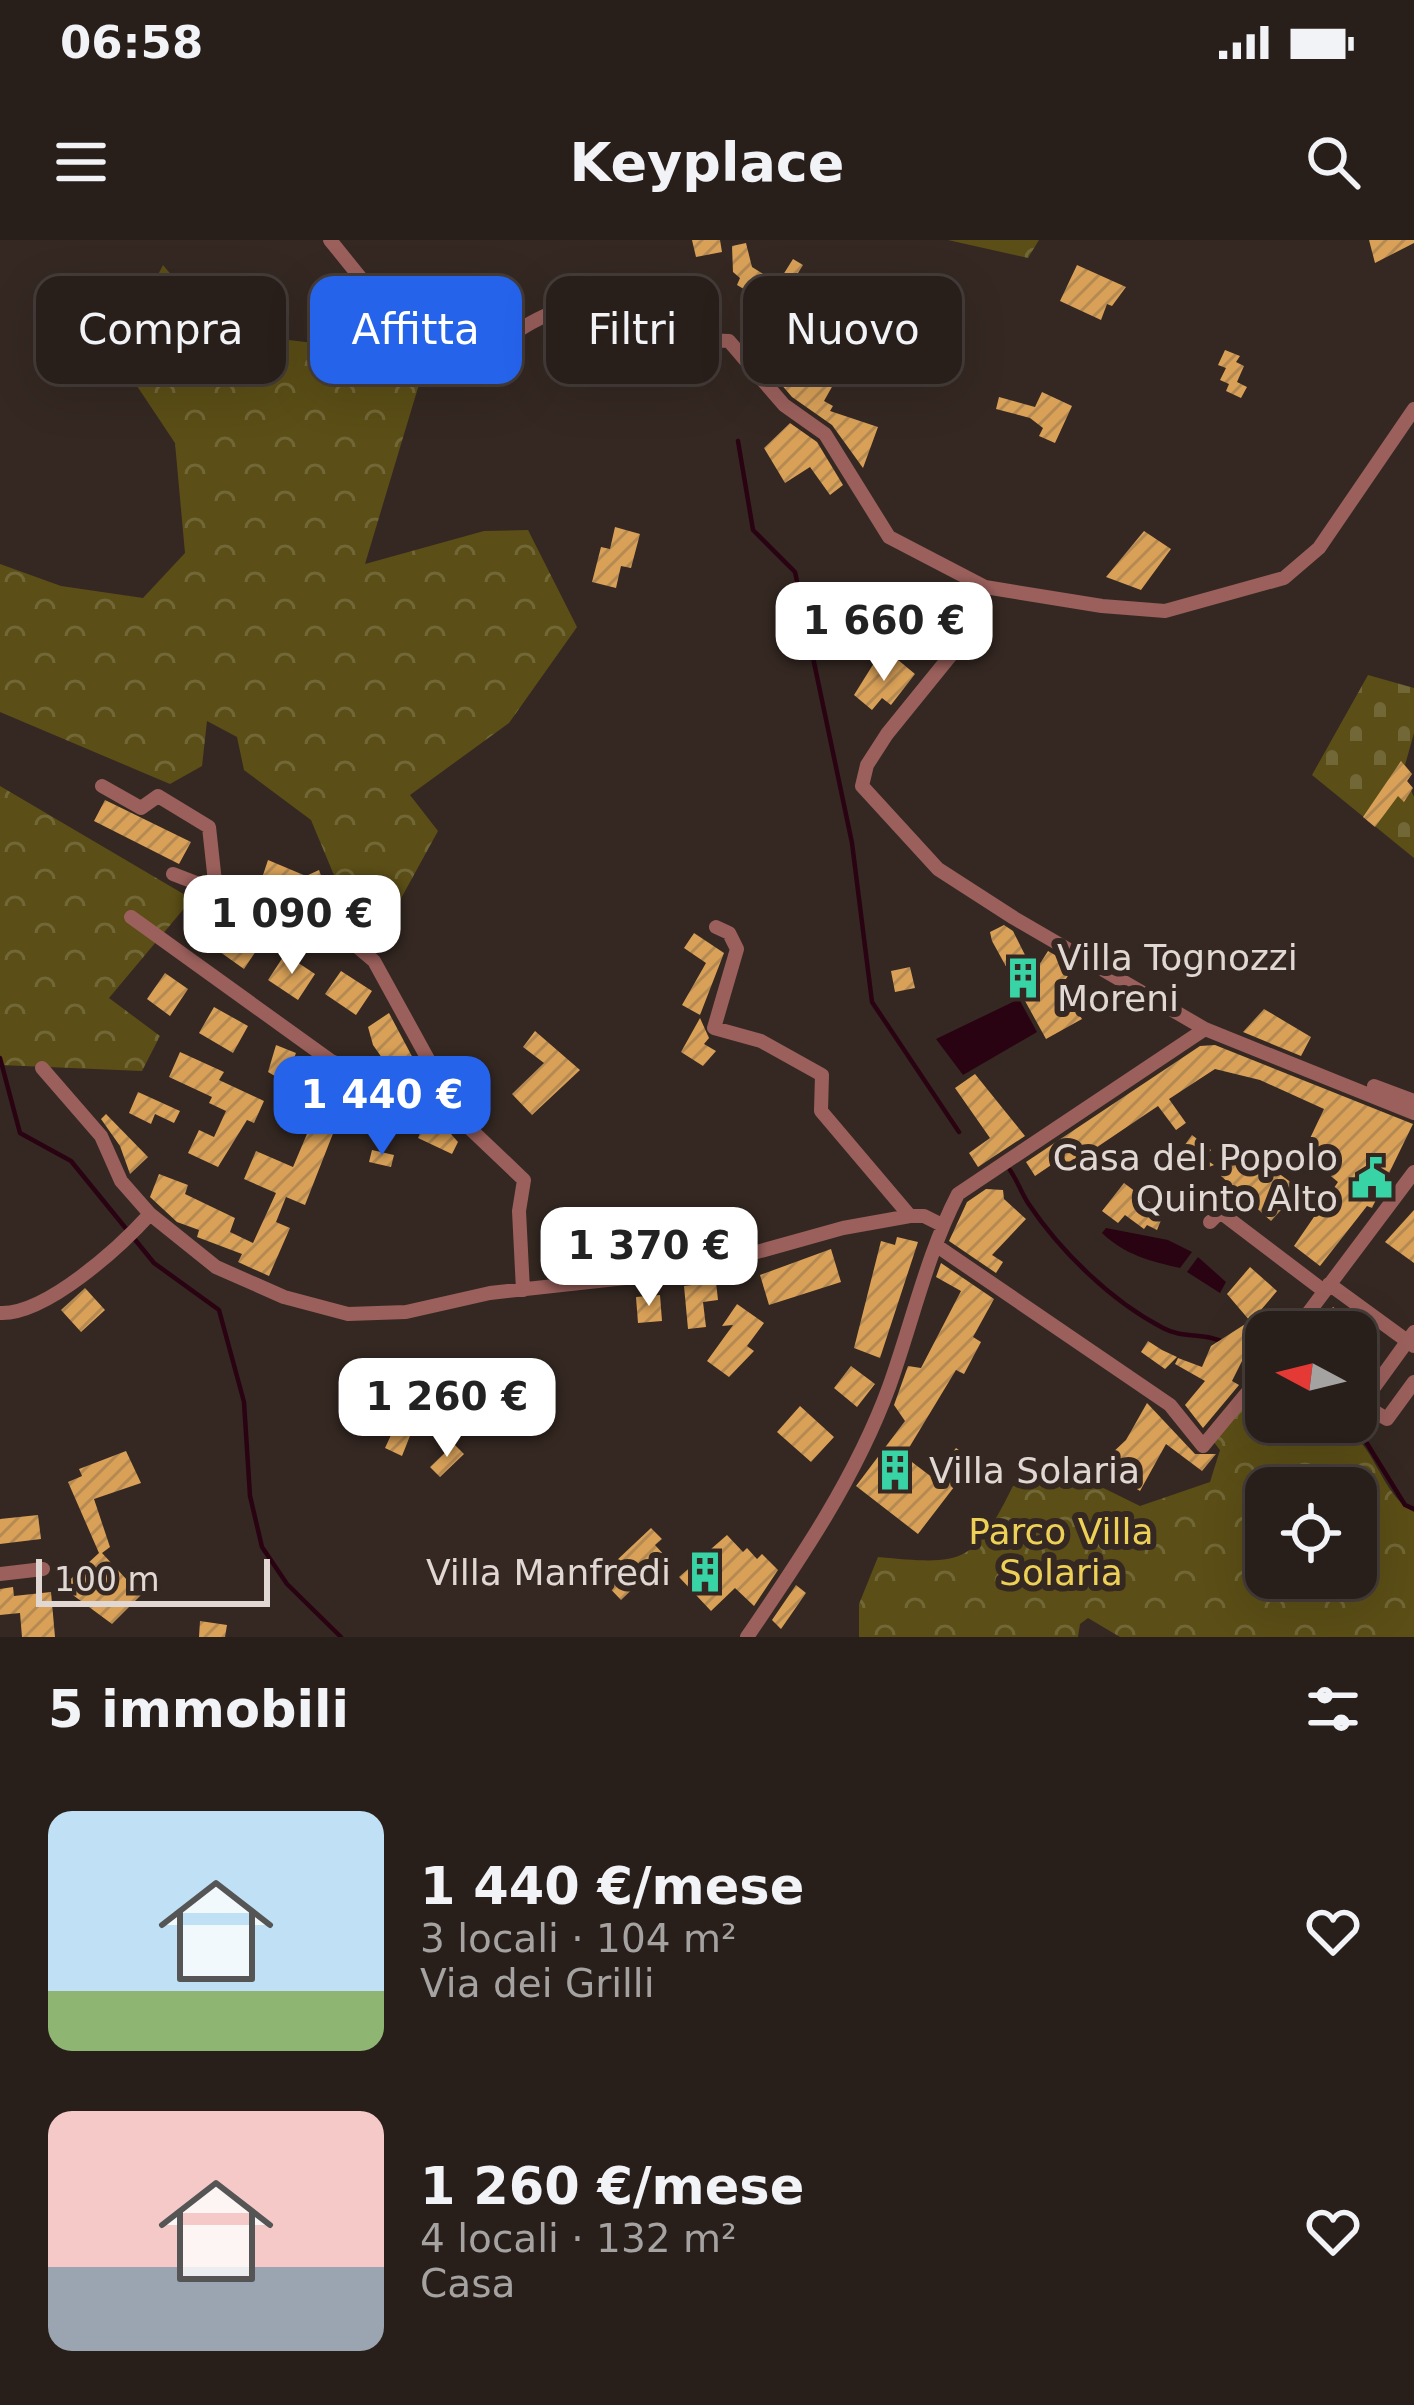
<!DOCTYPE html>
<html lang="it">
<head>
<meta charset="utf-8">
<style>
	:root { --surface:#281e1a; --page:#342b27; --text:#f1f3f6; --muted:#a5a2a2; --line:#443c39; --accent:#2563eb }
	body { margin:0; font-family:"DejaVu Sans",sans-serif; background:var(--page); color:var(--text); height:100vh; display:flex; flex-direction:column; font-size:45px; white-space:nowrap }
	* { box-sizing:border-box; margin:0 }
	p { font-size:39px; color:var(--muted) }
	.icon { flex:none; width:66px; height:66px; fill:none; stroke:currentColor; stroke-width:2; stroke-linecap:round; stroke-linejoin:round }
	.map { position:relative; height:1397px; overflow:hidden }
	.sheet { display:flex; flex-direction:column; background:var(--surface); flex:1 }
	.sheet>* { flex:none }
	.top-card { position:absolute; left:36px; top:36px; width:1344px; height:108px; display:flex; gap:24px }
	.needle { width:78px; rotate:277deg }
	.buttons { position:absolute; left:1245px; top:1071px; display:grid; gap:24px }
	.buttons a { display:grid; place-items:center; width:132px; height:132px; border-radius:24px; background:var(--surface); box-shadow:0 12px 48px #0002,0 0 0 3px var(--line); font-size:60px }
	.scale { position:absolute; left:36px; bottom:30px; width:234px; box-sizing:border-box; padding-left:12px; border:6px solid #e1d8d4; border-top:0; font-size:33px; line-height:42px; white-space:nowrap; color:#e1d8d4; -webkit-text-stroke:9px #352822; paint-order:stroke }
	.price { position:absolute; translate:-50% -102px; padding:0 27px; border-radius:24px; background:#fff; color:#222; font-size:39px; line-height:78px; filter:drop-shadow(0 3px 6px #0008) }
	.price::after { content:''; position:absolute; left:50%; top:72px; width:36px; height:27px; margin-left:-18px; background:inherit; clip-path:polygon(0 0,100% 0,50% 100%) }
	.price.selected { background:var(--accent); color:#fff }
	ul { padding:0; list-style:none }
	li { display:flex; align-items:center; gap:36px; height:300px; padding:0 48px }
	li span { display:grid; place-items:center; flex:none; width:336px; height:240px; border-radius:24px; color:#555 }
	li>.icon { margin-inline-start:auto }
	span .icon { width:144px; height:144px; fill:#fffc; stroke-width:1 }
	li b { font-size:51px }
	h2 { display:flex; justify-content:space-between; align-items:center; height:144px; padding:0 48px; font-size:51px }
	.chip { padding:0 42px; border-radius:24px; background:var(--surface); box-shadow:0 12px 48px #0002,0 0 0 3px var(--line); font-size:42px; line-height:108px }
	.chip.selected { background:var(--accent); color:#fff }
	.status { display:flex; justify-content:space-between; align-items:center; height:84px; padding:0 60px; background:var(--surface); direction:ltr }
	.status svg { height:33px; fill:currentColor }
	header { display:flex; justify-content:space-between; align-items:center; height:156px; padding:0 48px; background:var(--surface); font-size:54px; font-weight:800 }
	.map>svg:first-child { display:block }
	.forest { fill:url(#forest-crowns); fill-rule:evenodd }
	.cemetery { fill:url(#cemetery-stones) }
	.water { fill:#2a0313 }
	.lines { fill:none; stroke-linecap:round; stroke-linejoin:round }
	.stream { stroke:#2a0313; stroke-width:4.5 }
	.building { fill:url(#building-hatch) }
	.minor { stroke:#9b605c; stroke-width:14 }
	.labels { text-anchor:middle; stroke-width:12; stroke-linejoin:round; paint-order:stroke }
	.poi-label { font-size:36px; fill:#e1d8d4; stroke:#352822; text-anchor:start }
	.park-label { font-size:36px; fill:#edd056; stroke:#352822 }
</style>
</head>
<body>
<div class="status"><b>06:58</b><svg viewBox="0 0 49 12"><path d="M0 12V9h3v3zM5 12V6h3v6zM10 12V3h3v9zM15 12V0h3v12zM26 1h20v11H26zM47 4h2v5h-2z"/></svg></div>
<header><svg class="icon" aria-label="menu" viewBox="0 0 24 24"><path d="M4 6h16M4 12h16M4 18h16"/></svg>Keyplace<svg class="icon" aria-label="search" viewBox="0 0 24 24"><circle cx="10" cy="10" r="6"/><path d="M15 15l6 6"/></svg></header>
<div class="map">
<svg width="1414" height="1397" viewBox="0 0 1414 1397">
	<defs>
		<pattern id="forest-crowns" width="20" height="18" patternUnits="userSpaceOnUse" patternTransform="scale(3)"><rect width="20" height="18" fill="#5b4e16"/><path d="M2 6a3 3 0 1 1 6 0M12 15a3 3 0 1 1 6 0" fill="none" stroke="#726737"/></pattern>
		<pattern id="cemetery-stones" width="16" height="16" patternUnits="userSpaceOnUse" patternTransform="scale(3)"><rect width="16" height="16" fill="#5b4e16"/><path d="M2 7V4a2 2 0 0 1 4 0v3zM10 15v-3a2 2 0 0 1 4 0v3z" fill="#726737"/></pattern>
		<pattern id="building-hatch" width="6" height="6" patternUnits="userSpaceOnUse" patternTransform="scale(3)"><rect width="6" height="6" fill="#d9a158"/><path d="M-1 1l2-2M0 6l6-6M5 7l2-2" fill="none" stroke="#b48952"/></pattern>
	</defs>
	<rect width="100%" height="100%" fill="#352822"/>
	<path class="forest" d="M948 0H1039L1028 18Z
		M163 25 219 92 357 108 420 141 365 324 484 291 528 290 577 387 509 483 410 555 438 591 382 693 356 688 311 580 244 530 237 497 207 481 202 526 170 544 0 472V324L61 346 143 358 185 313 175 203 117 116Z
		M0 546 192 659 109 758 160 796 142 831 0 825Z
		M1266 1135V1182C1285 1182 1315 1176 1333 1182 1376 1197 1378 1253 1414 1272V1397H1120L1088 1378 1080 1384 1078 1397H859V1364L878 1317C963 1325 974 1325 1013 1246L1079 1236 1140 1266 1210 1242 1220 1210 1213 1201ZM1266 1248H1356V1338H1266Z"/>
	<path class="cemetery" d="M1368 435 1414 448V493L1405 525 1412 534 1407 541 1414 557V618L1312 535Z"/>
	<path class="water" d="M1019 759 1037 792 963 835 936 799Z
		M1106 988 1168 1000 1192 1012 1180 1028C1150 1021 1125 1015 1102 993Z
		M1198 1017 1226 1042 1220 1053 1187 1032Z"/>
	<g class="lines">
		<path class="stream" d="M738 201 753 290 795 332 852 603 872 762 959 892
			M0 818 20 893 71 921 154 1023 219 1070 244 1162 250 1256 262 1307 287 1344 341 1397
			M1010 930C1017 940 1021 952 1028 963 1060 1011 1111 1061 1163 1088 1183 1099 1204 1092 1225 1103
			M1245 1115 1263 1131
			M1341 1182 1366 1202 1405 1265 1414 1269"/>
	</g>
	<path class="building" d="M692 0H720L722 12 696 17Z
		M1369 0H1414V3L1375 23Z
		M746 3 752 27 778 43 793 19 803 25 788 49 798 55 786 74 737 45 740 38 733 32 732 6Z
		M1077 25 1126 47 1112 66 1107 64 1101 80 1060 61Z
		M884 85 907 94 889 143 866 135Z
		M1225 110 1240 116 1236 122 1244 126 1237 142 1247 147 1241 158 1226 151 1229 144 1220 140 1226 128 1218 125Z
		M767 118 810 140 813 134 833 145 824 161 833 166 830 171 878 187 863 228 832 185 792 157 762 122Z
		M1042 152 1072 166 1055 203 1039 196 1043 188 1030 178 996 169 999 157 1035 167Z
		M790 183 817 202 843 245 830 255 810 227 785 243 764 208Z
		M615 287 640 294 631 328 621 326 616 348 592 342 601 307 610 309Z
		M1144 291 1171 309 1141 350 1106 337Z
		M897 419 915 434 891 465 882 458 872 470 854 455 874 423 885 433Z
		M1401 521 1412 534 1407 541 1413 548 1404 562 1398 556 1375 587 1363 577Z
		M105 560 191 602 179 624 94 581Z
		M268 620 306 636 319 630 326 649 308 664 260 644Z
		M229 684 260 705 244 729 213 707Z
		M1004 685 1013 691 1034 733 1048 711 1074 726 1061 747 1082 779 1046 799 992 701 990 692Z
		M694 693 724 713 700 775 682 765 706 723 684 708Z
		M285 714 315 734 298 760 268 740Z
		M910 727 915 748 895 752 891 731Z
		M341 731 372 751 356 775 325 754Z
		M165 733 188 749 170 776 147 759Z
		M214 767 248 786 233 813 199 793Z
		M1264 769 1311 797 1301 816 1243 792Z
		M389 773 415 822 394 835 373 805 368 787Z
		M700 778 709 798 704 804 716 811 703 826 681 812Z
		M535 791 580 830 532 875 512 854 544 823 523 807Z
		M276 805 296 813 290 829 312 838 301 864 278 855 285 842 268 832Z
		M1215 805 1413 884 1372 968 1367 966 1320 1026 1294 1006 1338 942 1303 913 1324 869 1260 840 1215 829 1169 859 1186 883 1176 890 1158 866 1069 926 1063 917 1035 936 1026 922 1200 806Z
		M180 812 224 832 219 840 264 861 254 883 247 880 218 927 188 913 199 890 214 897 226 871 209 863 212 857 169 837Z
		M975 834 1025 896 978 927 969 913 990 898 955 848Z
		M340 840 359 847 353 864 334 857Z
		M138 852 180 871 174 883 155 874 151 884 129 873Z
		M358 855 401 867 394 886 349 878Z
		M106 874 148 917 130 934 120 906 101 879Z
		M312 882 334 891 305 965 286 957 276 982 290 988 269 1036 238 1022 242 1014 197 997 199 990 177 982 150 957 159 934 188 945 185 954 235 978 230 992 253 1003 276 953 244 939 256 911 293 927Z
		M425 882 451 894 458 902 452 914 418 898Z
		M1192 895 1211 910 1205 919 1214 925 1196 932 1176 917Z
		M1244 908 1300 949 1271 981 1221 936Z
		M372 910 394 915 391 927 369 922Z
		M1124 943 1164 973 1157 990 1147 985 1144 989 1125 975 1118 983 1102 971Z
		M986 949 1003 950 1004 959 1026 979 992 1015 1003 1022 996 1033 949 1001 967 962Z
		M1414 970V1023L1385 1002Z
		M897 997 918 1002 880 1118 854 1108 881 1001 895 1005Z
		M831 1009 841 1042 769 1065 760 1035Z
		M941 1023 994 1059 973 1097 981 1102 964 1134 956 1130 904 1216 933 1238 956 1208 974 1221 918 1294 856 1246 905 1181 894 1165 908 1126 921 1128 961 1051 936 1037Z
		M1250 1027 1277 1051 1260 1071 1279 1092H1266V1104L1254 1113 1249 1107 1232 1141 1239 1145 1203 1188 1185 1165 1205 1141 1175 1124 1178 1118 1202 1127 1211 1106 1250 1081 1227 1054Z
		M716 1042 718 1060 703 1062 706 1087 688 1089 684 1046Z
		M85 1048 105 1070 81 1092 61 1070Z
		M660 1055 662 1081 638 1083 636 1057Z
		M737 1064 764 1083 747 1106 754 1111 729 1137 707 1121 733 1085 722 1086Z
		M1333 1067 1367 1092H1315Z
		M1148 1101 1162 1110 1177 1117 1165 1129 1141 1112Z
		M851 1126 875 1144 857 1167 834 1148Z
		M353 1142 399 1174 406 1156 423 1163 402 1216 385 1208 391 1195 341 1159Z
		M1147 1163 1195 1214H1216L1202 1231 1166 1204 1140 1251 1126 1242 1130 1235 1110 1215 1126 1200Z
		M800 1166 834 1197 811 1222 777 1192Z
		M454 1204 464 1214 440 1237 430 1227Z
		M126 1211 141 1243 94 1259 110 1307 102 1313 141 1355 112 1384 62 1347 99 1313 68 1242 82 1236 79 1229Z
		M38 1275 41 1299 0 1304V1279Z
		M651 1288 662 1299 655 1305 666 1317 621 1360 599 1337Z
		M727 1295 743 1312 747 1308 757 1319 762 1314 778 1330 754 1366 735 1348 711 1371 679 1337Z
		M796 1345 806 1353 781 1389 772 1380Z
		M13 1347 14 1356 51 1352 55 1397H22L20 1373 0 1375V1349Z
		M200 1381 227 1385 225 1397H199Z"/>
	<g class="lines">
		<path class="minor" d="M330 0 430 124C478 149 550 27 618 81L617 123C662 143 688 96 729 101L784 165 825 194 889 297 985 347 1102 366 1165 371 1284 338 1319 308 1414 169
			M985 347 951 415 887 494 867 525 862 546 938 629 1014 678 1205 789 1414 873
			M102 546 141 568 158 556 209 587 216 651
			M173 634 354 704 374 721 462 881 524 940 519 971 523 1050
			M131 677 331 821 440 866 451 861
			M716 687 729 693 737 709 714 788 761 801 822 835 821 871 910 976
			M42 828 101 896 121 941 150 974 216 1027 284 1057 348 1074 406 1072 490 1053 689 1031 843 988 910 976H924L942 985
			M1374 846 1414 861
			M1210 982 1220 972 1324 1051
			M937 1006 1170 1165 1203 1206 1266 1130
			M1329 1044 1414 1106
			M0 1073C46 1075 120 1007 150 974
			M1294 1092 1414 932
			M1414 1092 1362 1164 1387 1179 1414 1142
			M0 1334 43 1329
			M747 1397C801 1318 856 1237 889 1147 912 1083 927 1014 958 954L1205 789"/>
	</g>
	<defs>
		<g id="building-bare" transform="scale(3.24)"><path d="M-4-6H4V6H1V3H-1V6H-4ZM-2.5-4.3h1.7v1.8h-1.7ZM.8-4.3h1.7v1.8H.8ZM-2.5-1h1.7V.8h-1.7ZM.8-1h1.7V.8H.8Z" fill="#39d4a5" stroke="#352822" stroke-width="2.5" paint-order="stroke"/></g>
		<g id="civic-bare" transform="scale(3.24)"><path d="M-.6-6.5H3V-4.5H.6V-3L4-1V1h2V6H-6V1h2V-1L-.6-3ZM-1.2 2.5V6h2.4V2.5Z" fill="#39d4a5" stroke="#352822" stroke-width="2.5" paint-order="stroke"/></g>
	</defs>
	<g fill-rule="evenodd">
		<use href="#building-bare" x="1023" y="738"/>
		<use href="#civic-bare" x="1372" y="938"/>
		<use href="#building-bare" x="895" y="1230"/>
		<use href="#building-bare" x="705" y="1332"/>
	</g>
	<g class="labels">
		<g class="poi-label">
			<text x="1057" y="730">Villa Tognozzi<tspan x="1057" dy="41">Moreni</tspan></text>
			<text x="1338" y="930" text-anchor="end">Casa del Popolo<tspan x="1338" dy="41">Quinto Alto</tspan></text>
			<text x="929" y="1243">Villa Solaria</text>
			<text x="671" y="1345" text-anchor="end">Villa Manfredi</text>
		</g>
		<g class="park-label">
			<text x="1061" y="1304">Parco Villa<tspan x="1061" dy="41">Solaria</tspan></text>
		</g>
	</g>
</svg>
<div class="buttons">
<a><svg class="needle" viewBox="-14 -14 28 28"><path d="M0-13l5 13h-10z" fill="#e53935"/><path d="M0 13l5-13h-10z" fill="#a5a2a2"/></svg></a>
<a><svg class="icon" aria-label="locate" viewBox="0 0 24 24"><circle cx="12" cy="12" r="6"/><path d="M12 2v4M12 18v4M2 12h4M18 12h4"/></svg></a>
</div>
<div class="scale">100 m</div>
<b class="price" style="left:884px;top:444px">1 660 €</b>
<b class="price" style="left:292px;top:737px">1 090 €</b>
<b class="price selected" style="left:382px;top:918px">1 440 €</b>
<b class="price" style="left:649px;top:1069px">1 370 €</b>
<b class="price" style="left:447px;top:1220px">1 260 €</b>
<div class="top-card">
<a class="chip">Compra</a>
<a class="chip selected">Affitta</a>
<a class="chip">Filtri</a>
<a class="chip">Nuovo</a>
</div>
</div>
<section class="sheet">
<h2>5 immobili<svg class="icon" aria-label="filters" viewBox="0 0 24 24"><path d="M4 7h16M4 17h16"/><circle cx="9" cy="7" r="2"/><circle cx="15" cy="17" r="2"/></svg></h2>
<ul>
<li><span style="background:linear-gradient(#bfe0f5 75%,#8fb573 0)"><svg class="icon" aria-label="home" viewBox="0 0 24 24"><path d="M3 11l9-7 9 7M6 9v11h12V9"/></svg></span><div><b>1 440 €/mese</b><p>3 locali · 104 m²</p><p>Via dei Grilli</p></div><svg class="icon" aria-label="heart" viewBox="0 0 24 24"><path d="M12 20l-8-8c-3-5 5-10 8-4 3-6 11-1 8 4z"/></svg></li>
<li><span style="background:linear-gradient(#f6c9c9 65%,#9aa5b1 0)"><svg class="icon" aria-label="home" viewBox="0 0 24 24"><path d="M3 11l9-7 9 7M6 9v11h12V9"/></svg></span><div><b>1 260 €/mese</b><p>4 locali · 132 m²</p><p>Casa</p></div><svg class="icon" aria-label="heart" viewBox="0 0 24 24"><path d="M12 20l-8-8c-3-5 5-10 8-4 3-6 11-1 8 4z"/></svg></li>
</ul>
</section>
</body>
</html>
